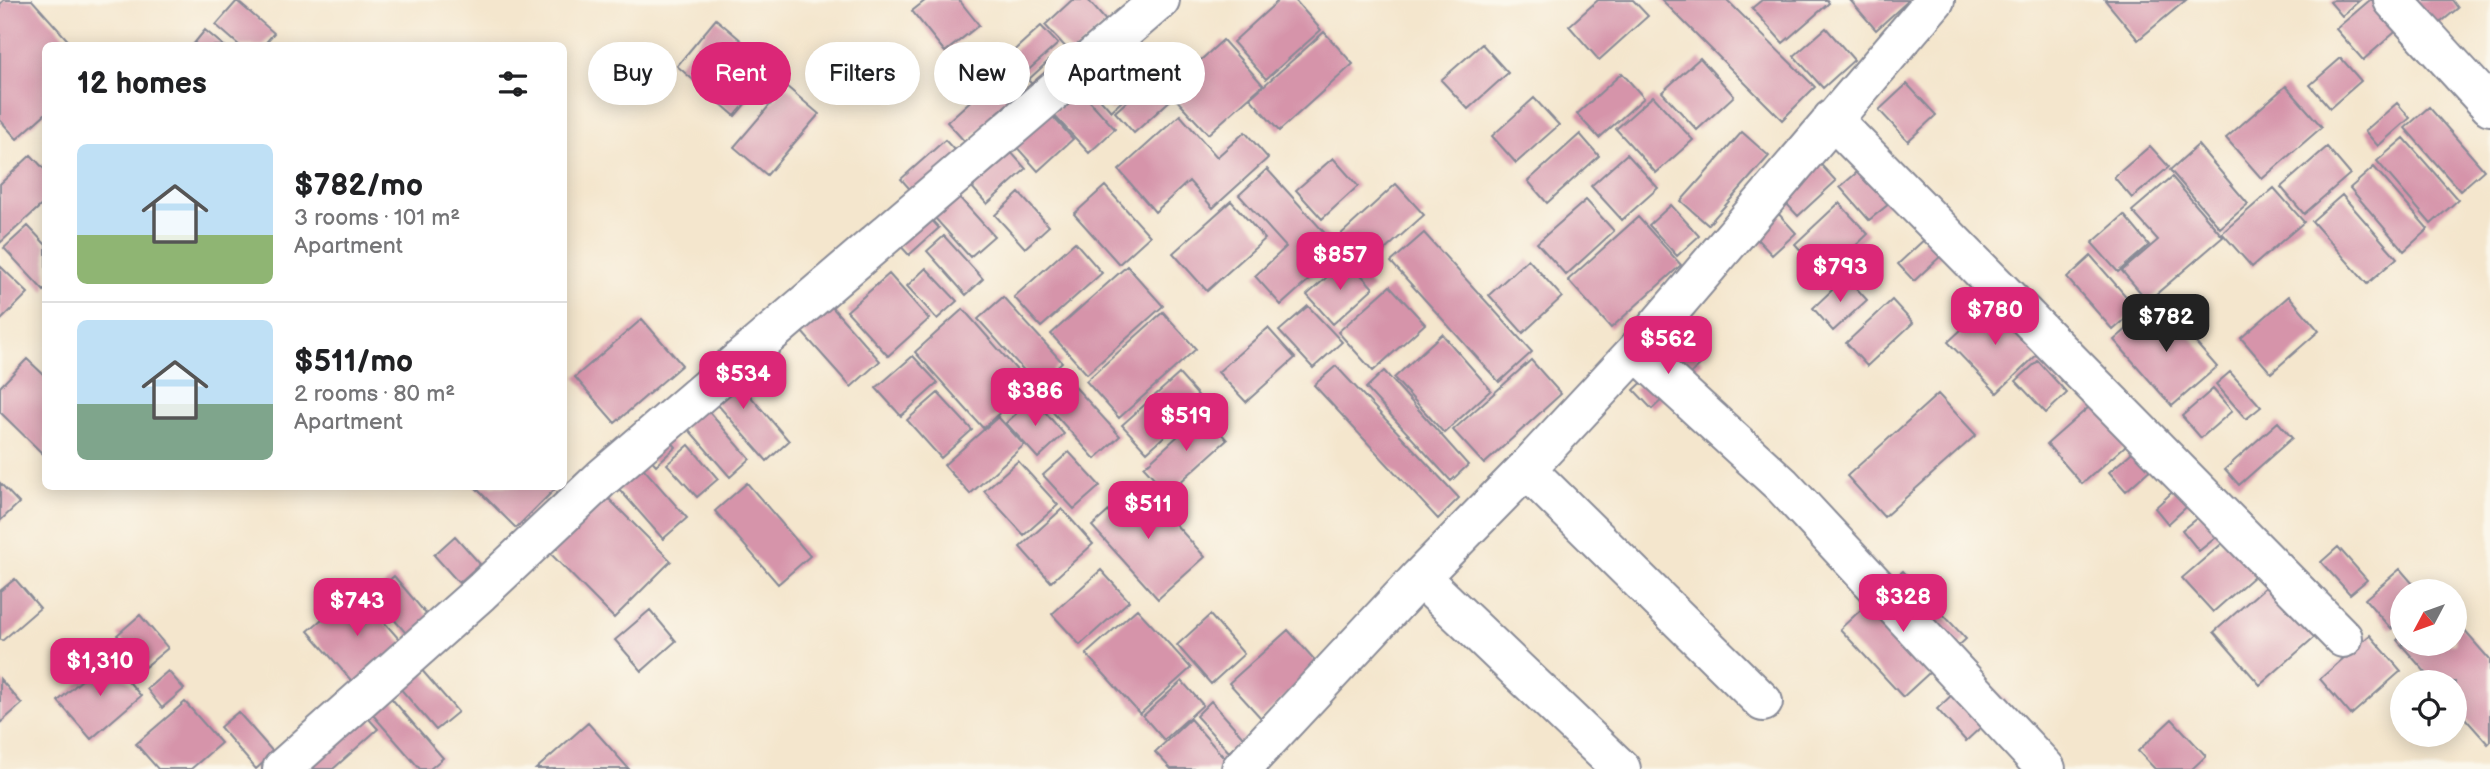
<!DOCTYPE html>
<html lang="en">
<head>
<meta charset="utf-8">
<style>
	:root { --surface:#fff; --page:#f2f2f2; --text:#202124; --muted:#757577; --line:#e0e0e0; --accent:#db2777 }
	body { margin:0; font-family:"Balsamiq Sans",sans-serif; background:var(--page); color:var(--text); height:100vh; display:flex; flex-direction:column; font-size:26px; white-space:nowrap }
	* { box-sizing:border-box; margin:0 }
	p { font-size:23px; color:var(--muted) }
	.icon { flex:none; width:38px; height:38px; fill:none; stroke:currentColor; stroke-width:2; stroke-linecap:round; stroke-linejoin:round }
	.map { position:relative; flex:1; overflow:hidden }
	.side { position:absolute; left:42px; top:42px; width:525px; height:448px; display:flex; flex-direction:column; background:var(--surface); border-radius:10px; box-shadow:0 4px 18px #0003 }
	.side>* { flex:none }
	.hud { position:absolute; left:588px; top:42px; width:665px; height:63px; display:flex; gap:14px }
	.needle { width:46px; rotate:229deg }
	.fabs { position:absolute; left:2390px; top:579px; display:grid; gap:14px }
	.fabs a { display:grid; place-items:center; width:77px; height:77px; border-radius:50%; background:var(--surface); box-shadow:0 4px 18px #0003; font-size:35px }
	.price { position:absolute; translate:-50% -60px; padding:0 16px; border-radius:14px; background:var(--accent); color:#fff; font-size:23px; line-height:46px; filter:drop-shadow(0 2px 4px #0008) }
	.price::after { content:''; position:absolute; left:50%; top:42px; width:21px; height:16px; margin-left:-10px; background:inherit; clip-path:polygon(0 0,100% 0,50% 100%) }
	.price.selected { background:#222; color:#fff }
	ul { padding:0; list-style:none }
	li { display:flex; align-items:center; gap:21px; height:175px; padding:0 35px }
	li+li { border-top:2px solid var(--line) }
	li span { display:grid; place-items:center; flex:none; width:196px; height:140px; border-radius:10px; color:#555 }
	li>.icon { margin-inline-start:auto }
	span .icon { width:84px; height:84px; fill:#fffc; stroke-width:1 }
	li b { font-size:30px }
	h2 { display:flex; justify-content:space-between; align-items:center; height:84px; padding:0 35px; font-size:30px }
	.tag { padding:0 24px; border-radius:32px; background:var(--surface); box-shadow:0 4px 18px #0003; font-size:24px; line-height:63px }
	.tag.selected { background:var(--accent); color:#fff }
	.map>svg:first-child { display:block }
	.building { fill:#d694aa }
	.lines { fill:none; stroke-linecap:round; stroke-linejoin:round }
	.minor-casing { stroke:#888a96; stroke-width:42 }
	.minor { stroke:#fff; stroke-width:38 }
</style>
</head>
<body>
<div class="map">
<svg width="2490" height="769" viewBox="0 0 2490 769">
	<rect width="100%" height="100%" fill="#fbf7ec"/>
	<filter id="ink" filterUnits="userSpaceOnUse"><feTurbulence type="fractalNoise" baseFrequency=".0143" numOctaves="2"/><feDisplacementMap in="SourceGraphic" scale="14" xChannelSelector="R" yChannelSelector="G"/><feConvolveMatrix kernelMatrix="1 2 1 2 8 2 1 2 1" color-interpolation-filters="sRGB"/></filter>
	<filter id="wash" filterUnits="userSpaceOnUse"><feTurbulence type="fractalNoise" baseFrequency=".00686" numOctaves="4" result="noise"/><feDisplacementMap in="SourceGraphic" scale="28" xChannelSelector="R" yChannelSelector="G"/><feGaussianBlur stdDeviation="1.57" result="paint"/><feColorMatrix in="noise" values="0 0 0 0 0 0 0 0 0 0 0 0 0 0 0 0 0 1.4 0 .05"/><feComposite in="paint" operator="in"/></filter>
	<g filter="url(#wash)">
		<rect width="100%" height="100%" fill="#f4e6cd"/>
		<g id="blocks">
			<path class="building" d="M4 0H32L73 46H46V113L17 139 0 120V4Z
				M926 0H959L979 25 945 52 912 11Z
				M1072 0H1088L1107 22 1072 54 1045 25Z
				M1279 0H1295L1321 30 1266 79 1233 42Z
				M1598 0H1633L1648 16 1599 60 1569 26Z
				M1662 0H1727L1815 87 1782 120Z
				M1762 0H1827L1829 3 1783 43 1752 8Z
				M1850 0H1909L1876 30Z
				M2105 0H2186L2138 40Z
				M2333 0H2360L2342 16 2330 2Z
				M2370 0H2391L2409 20 2363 60 2336 29Z
				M2412 0H2452L2458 8 2435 27Z
				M237 1 274 33 263 46H240L216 25Z
				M716 19 775 69 735 116 677 66Z
				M1041 26 1058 44 1025 73 1009 55Z
				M1826 28 1854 60 1823 88 1794 56Z
				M1110 29 1151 75 1111 111 1070 65Z
				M205 30 224 46H192Z
				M1324 32 1353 64 1279 131 1250 98Z
				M1223 40 1263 85 1208 134 1174 97 1134 133 1115 112 1159 73 1171 87Z
				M1482 44 1508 73 1468 109 1441 80Z
				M1053 57 1070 76 1045 98 1028 80Z
				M1700 58 1734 96 1697 130 1662 92Z
				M2341 58 2361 81 2330 108 2310 85Z
				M1006 69 1024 89 965 142 947 122Z
				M1622 73 1644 98 1599 138 1577 114Z
				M1907 84 1936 115 1908 141 1879 110Z
				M786 86 819 114 767 175 734 147Z
				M2286 86 2322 127 2262 179 2226 138Z
				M1079 89 1115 129 1089 153 1052 113Z
				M1032 94 1073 139 1038 171 997 125Z
				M1653 96 1693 140 1656 173 1616 129Z
				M1534 98 1559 125 1516 163 1492 136Z
				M2397 103 2410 118 2378 146 2365 131Z
				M2429 107 2484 170 2460 191 2405 128Z
				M1180 115 1217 157 1245 132 1268 158 1213 208 1189 181 1155 212 1119 170Z
				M1742 132 1769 156 1708 225 1681 201Z
				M1580 134 1599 156 1547 203 1528 181Z
				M2404 138 2458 200 2431 224 2377 161Z
				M945 140 967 164 923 204 901 179Z
				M1002 142 1026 169 987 204 963 177Z
				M2198 145 2248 204 2220 228 2170 170Z
				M2150 146 2169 167 2132 198 2114 177Z
				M2327 147 2350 174 2304 214 2281 187Z
				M1627 154 1658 188 1622 220 1591 186Z
				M1811 154 1836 181 1798 216 1773 189Z
				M31 155 46 171V201L0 243V184Z
				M1333 158 1358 186 1322 219 1296 190Z
				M2374 167 2428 229 2404 251 2350 188Z
				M1267 169 1341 251 1281 305 1255 276 1286 247 1239 195Z
				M1861 169 1890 203 1869 220 1840 187Z
				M2172 177 2223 237 2148 301 2122 271 2158 240 2132 211Z
				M1396 184 1424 215 1367 266 1340 235Z
				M1105 186 1150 236 1119 264 1074 214Z
				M950 187 994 236 970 257 927 209Z
				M2274 188 2304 222 2252 267 2222 233Z
				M1019 193 1049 226 1025 248 995 215Z
				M2342 195 2397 258 2367 284 2312 221Z
				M1586 200 1614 231 1566 275 1537 243Z
				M1231 201 1265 239 1207 291 1173 253Z
				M1767 201 1796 233 1772 255 1743 224Z
				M915 202 939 228 909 255 885 229Z
				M1839 203 1868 234 1824 276 1795 244Z
				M1671 205 1699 236 1677 256 1649 225Z
				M2124 215 2149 245 2118 272 2092 243Z
				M1638 217 1681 265 1611 328 1568 280Z
				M28 226 46 245V289L44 291 4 248Z
				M1424 233 1532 352 1499 382 1391 262Z
				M944 236 983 279 966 295 927 251Z
				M1927 237 1943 254 1914 281 1898 264Z
				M1075 242 1102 273 1041 327 1014 297Z
				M2091 256 2137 309 2113 330 2067 278Z
				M1347 259 1373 288 1333 324 1307 295Z
				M1528 259 1562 297 1523 333 1489 295Z
				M0 266 28 293 0 321Z
				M1127 266 1163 306 1087 374 1051 334Z
				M926 268 957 301 937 319 907 286Z
				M889 274 929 319 888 356 847 311Z
				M1846 277 1867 300 1833 331 1813 308Z
				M1390 286 1425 324 1373 371 1338 332Z
				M814 287 880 361 851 387 785 313Z
				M2289 296 2319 331 2271 373 2241 338Z
				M1003 297 1062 362 1037 385 978 319Z
				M1892 300 1913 323 1867 366 1846 343Z
				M1992 301 2043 349 1997 393 1948 342Z
				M2159 301 2217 367 2172 406 2114 340Z
				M1308 306 1342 342 1313 368 1279 331Z
				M963 309 1030 385 983 428 915 352Z
				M1163 312 1196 349 1119 418 1086 381Z
				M642 319 682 365 615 423 575 377Z
				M1268 328 1295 358 1246 402 1218 372Z
				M1442 334 1491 390 1444 433 1394 378Z
				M1684 343 1703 362 1652 409 1634 390Z
				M913 356 938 383 901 416 876 388Z
				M27 359 46 377V457L0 412V387Z
				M1531 360 1561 394 1484 464 1453 430Z
				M720 361 789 441 767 461 697 381Z
				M2038 361 2067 393 2046 413 2016 381Z
				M1336 366 1459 498 1438 519 1314 385Z
				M1384 371 1468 465 1451 481 1366 388Z
				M2230 372 2261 407 2246 419 2216 384Z
				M1179 374 1203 401 1147 452 1122 425Z
				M1066 377 1120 436 1095 459 1041 399Z
				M689 389 750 459 730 477 669 407Z
				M2213 389 2232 411 2201 438 2182 416Z
				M938 393 972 430 941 458 907 420Z
				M1938 394 1976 435 1884 517 1847 476Z
				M1033 398 1064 434 1038 458 1006 423Z
				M2098 399 2133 439 2082 484 2047 444Z
				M1203 413 1227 440 1168 493 1144 467Z
				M998 417 1024 445 970 494 944 465Z
				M651 418 676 447 656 465 630 436Z
				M2278 422 2292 438 2239 485 2225 469Z
				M622 444 687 518 663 539 598 465Z
				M689 445 718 479 697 497 667 464Z
				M2137 448 2153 467 2126 491 2109 472Z
				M1069 452 1100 486 1074 509 1043 475Z
				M1018 461 1058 505 1024 535 984 491Z
				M0 483 19 503 0 521Z
				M747 483 810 556 778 584 715 511Z
				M1139 484 1205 557 1158 599 1092 526Z
				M2181 484 2195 499 2168 524 2155 508Z
				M474 486H558L516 528Z
				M597 487 671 561 614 618 540 543Z
				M1062 509 1093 544 1051 582 1020 547Z
				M2207 510 2224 531 2199 551 2182 530Z
				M2232 535 2262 569 2213 612 2182 578Z
				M455 536 480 564 459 583 434 555Z
				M2338 547 2367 580 2350 594 2321 562Z
				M2400 569 2420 592H2403V619L2391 629 2365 599Z
				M1101 570 1129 601 1080 645 1052 614Z
				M1903 571 1966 639 1903 697 1840 629Z
				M394 576 432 621 411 639 373 595Z
				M15 579 40 608 2 641 0 639V591Z
				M2272 581 2318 634 2260 685 2214 632Z
				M356 590 405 646 357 687 308 631Z
				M1137 609 1191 668 1140 714 1086 654Z
				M650 610 676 641 642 671 615 640Z
				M140 615 168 648 145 667 117 635Z
				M1210 615 1244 654 1211 684 1177 645Z
				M2455 620 2490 660V742L2488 744 2455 707V682H2434L2397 640 2403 635V644H2455Z
				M1288 630 1320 666 1261 718 1229 683Z
				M2370 635 2401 671 2351 715 2320 679Z
				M108 657 141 696 91 739 58 701Z
				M420 668 458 712 436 730 399 687Z
				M1978 670 2008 702 1966 741 1937 709Z
				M168 671 184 689 162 708 147 689Z
				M0 679 22 704 0 723Z
				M1182 681 1203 705 1164 740 1143 716Z
				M385 691 443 758 430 769H420L366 707Z
				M1211 701 1244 738 1229 752 1196 716Z
				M185 702 221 743 191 769H158L136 744Z
				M360 709 378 729 333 769H291Z
				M238 712 274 753 256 769 220 727Z
				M1190 719 1229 763 1223 769H1171L1155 752Z
				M2172 719 2206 756 2192 769H2155L2138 751Z
				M588 723 629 769H536Z"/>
		</g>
	</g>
	<g filter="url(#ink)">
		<use href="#blocks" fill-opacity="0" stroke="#888a96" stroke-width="2"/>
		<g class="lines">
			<g class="minor-casing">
				<path id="minor" d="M2393 0 2490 106
					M1832 119 2343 638
					M1636 351 1782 485 2046 769
					M1526 469 1763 702
					M1420 577 1621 769
					M282 769 480 593 602 478 1160 0
					M1241 769 1420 577 1526 469 1636 351 1935 0"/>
			</g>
			<use href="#minor" class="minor"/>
		</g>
	</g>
</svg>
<div class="fabs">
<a><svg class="needle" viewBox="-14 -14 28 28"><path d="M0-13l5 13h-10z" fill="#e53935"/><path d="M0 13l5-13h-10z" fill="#757577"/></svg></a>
<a><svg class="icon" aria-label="locate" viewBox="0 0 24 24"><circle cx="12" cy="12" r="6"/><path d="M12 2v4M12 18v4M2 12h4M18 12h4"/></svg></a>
</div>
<b class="price" style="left:1340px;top:292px">$857</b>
<b class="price" style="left:1840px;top:304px">$793</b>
<b class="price" style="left:1995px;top:347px">$780</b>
<b class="price selected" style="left:2166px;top:354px">$782</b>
<b class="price" style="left:1668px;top:376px">$562</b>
<b class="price" style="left:743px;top:411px">$534</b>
<b class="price" style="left:1035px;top:428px">$386</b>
<b class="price" style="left:1186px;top:453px">$519</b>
<b class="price" style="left:1148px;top:541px">$511</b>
<b class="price" style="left:1903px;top:634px">$328</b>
<b class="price" style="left:357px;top:638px">$743</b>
<b class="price" style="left:100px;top:698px">$1,310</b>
<div class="hud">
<a class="tag">Buy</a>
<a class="tag selected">Rent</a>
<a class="tag">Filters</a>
<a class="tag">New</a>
<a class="tag">Apartment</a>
</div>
<section class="side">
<h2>12 homes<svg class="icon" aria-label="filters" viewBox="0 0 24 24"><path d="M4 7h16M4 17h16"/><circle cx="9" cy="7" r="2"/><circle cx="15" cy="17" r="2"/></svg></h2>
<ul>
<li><span style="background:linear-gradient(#bfe0f5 65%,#8fb573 0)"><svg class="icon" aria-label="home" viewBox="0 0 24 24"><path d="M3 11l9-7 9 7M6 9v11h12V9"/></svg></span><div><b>$782/mo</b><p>3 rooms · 101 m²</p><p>Apartment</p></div></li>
<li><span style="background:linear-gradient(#bfe0f5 60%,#7fa58c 0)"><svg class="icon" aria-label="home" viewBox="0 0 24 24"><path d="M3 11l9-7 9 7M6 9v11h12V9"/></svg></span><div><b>$511/mo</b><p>2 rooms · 80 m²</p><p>Apartment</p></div></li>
</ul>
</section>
</div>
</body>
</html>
